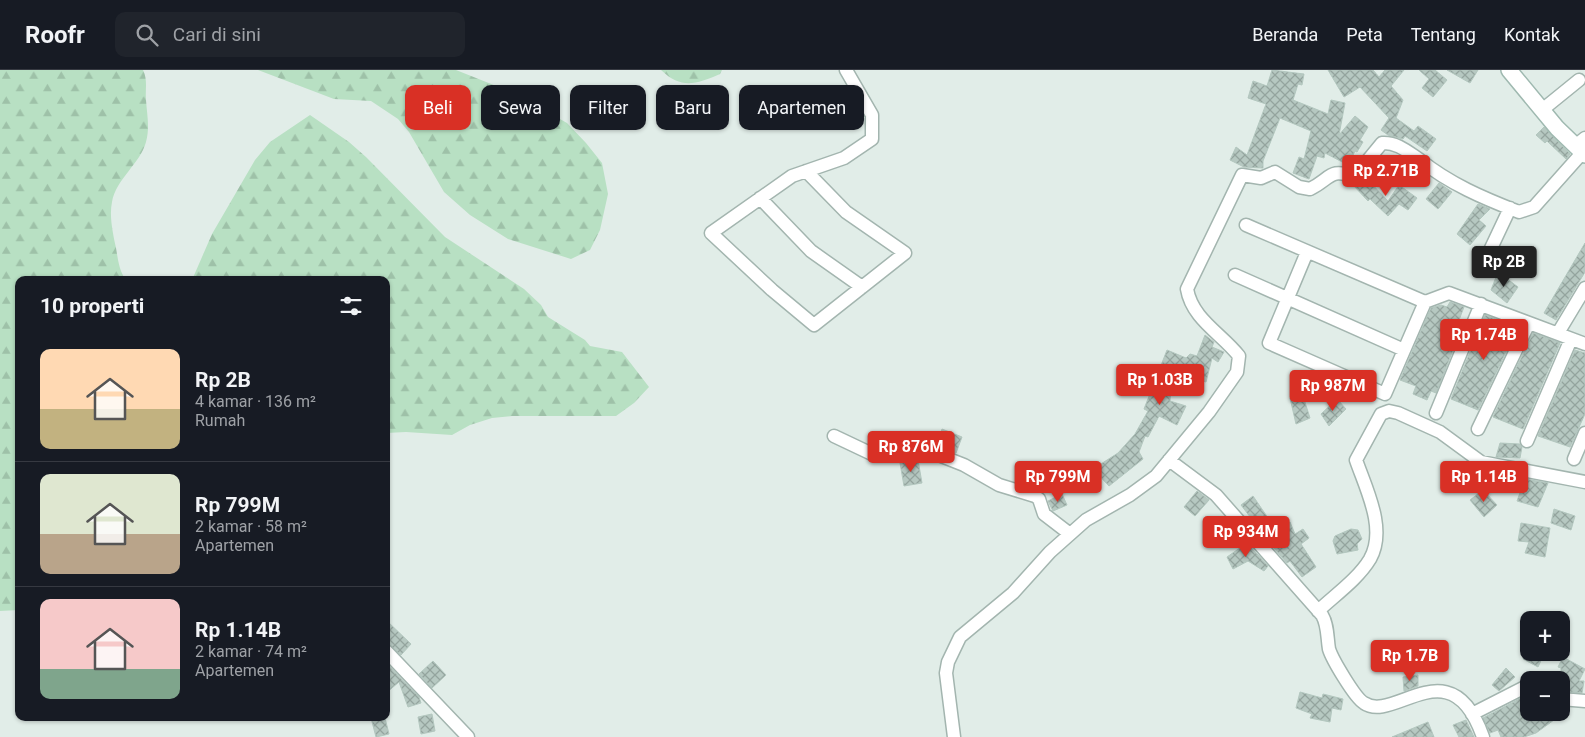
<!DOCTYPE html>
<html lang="id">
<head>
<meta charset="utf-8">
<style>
	:root { --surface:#171b24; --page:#20242c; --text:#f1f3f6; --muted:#9ea1a6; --line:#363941; --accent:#d93025 }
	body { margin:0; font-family:Roboto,sans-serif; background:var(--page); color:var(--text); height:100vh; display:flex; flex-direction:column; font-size:19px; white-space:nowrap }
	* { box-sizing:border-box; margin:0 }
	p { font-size:16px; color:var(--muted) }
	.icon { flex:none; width:28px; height:28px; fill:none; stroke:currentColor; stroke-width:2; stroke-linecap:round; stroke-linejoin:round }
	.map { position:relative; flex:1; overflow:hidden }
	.sheet { position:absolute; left:15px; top:206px; width:375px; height:445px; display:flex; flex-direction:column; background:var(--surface); border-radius:10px; box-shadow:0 1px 4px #0004 }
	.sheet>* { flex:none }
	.banner { position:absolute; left:405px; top:15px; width:475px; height:45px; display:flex; gap:10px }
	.tools { position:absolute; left:1520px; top:541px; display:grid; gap:10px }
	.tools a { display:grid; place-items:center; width:50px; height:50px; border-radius:10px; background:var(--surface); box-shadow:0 1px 4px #0004; font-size:25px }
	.price { position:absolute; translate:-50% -42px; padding:0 11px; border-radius:5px; background:var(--accent); color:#fff; font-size:16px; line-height:32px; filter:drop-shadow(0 1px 2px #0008) }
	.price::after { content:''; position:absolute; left:50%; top:30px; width:15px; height:11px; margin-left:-8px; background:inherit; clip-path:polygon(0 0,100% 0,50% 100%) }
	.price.selected { background:#222; color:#fff }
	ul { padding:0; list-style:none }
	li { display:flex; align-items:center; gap:15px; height:125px; padding:0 25px }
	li+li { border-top:1px solid var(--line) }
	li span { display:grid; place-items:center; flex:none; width:140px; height:100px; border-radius:10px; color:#555 }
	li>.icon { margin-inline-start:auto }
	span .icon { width:60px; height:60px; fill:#fffc; stroke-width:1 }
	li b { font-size:21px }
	h2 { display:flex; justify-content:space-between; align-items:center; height:60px; padding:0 25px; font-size:21px }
	.pill { padding:0 18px; border-radius:10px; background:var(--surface); box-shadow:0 1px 4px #0004; font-size:18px; line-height:45px }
	.pill.selected { background:var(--accent); color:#fff }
	header { display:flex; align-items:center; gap:30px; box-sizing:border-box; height:70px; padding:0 25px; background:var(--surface); border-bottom:1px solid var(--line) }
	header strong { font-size:24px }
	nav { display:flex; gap:28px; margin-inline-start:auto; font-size:18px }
	.search { width:350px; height:45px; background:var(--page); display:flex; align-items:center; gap:12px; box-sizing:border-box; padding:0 18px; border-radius:10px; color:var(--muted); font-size:19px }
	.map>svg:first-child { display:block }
	.forest { fill:url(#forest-firs) }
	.building { fill:url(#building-cross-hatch); stroke:#b3c7bf }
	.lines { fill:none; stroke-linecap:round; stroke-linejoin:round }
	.street-casing { stroke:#a3b5af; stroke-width:15 }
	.secondary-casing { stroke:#9fb9b0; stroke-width:18 }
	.street { stroke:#fff; stroke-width:12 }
	.secondary { stroke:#fff; stroke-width:15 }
</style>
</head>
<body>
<header>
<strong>Roofr</strong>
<div class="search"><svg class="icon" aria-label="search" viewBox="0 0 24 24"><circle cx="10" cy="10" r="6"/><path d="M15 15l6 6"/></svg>Cari di sini</div>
<nav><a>Beranda</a><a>Peta</a><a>Tentang</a><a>Kontak</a></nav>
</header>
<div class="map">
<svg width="1585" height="667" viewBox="0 0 1585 667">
	<defs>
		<pattern id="forest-firs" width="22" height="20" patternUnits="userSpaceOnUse" patternTransform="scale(1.25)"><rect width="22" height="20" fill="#b8e0c3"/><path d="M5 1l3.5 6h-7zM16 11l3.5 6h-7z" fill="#9ec1a8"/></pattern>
		<pattern id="building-cross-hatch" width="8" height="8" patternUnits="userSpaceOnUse" patternTransform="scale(1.25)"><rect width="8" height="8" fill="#b6c8c1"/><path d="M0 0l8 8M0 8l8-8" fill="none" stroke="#94a49e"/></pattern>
	</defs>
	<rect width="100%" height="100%" fill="#e1ede8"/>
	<path class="forest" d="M0 0H143C148 10 145 20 146 30 147 45 150 57 146 72 140 94 116 109 112 132 109 146 113 164 116 178 118 189 119 201 126 210H19V540L0 541Z
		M258 0H456L514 23 567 53 586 73 602 93 608 124 600 160 590 180 571 189 508 169 470 145 444 122 409 62 398 49 371 31 334 29Z
		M661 0H722L720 4C696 14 682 20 661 0Z
		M310 45 349 72 366 87 445 167 524 219 541 235 548 247 585 270 590 276 622 282 649 317 634 333 616 346H512L492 348 470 355 452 365 406 362 386 363V210H192L212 164 255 90 270 72Z"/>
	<path class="building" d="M1272 0 1304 4 1302 15 1298 14 1293 30 1328 44 1331 30 1345 33 1339 65 1355 46 1368 57 1360 70 1363 72 1357 82 1355 81 1348 95 1325 83 1324 88 1317 86 1309 109 1293 103 1299 87 1304 89 1311 61 1280 48 1263 91V98L1244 97 1230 90 1236 77 1247 85 1266 34 1248 28 1253 11 1267 16Z
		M1328 0H1373L1379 7 1385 0H1404L1391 16 1403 30 1396 48 1414 61 1418 56 1436 69 1427 81 1405 66 1403 69 1388 65 1381 60 1389 48 1360 17 1344 27Z
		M1419 0H1435L1447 10 1433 27 1422 18 1429 9Z
		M1447 0H1478L1470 13Z
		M1544 57 1570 84 1566 89 1547 71 1545 73 1536 65Z
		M1365 107 1388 131 1399 115 1417 128 1408 140 1399 134 1388 146 1370 129 1368 131 1353 115 1360 113Z
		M1439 113 1452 122 1438 139 1426 129Z
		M1478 134 1490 139 1479 150 1486 156 1470 175 1457 164Z
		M1585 173V202L1556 250 1544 243Z
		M1498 202 1518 217 1507 233 1491 220Z
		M1450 232 1464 237 1454 263 1459 265 1436 323 1431 321 1427 330 1413 324 1416 316 1400 310 1431 238 1441 235 1447 237Z
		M1485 245 1518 257 1478 340 1451 329Z
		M1533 263 1560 273 1523 359 1493 347Z
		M1205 265 1214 272 1212 277 1224 282 1218 292 1212 288 1206 312 1177 303 1171 315 1170 331 1186 336 1177 355 1159 346 1148 367 1145 366 1139 382 1143 389 1109 416 1093 399 1118 383 1135 364 1148 341 1144 339 1167 280 1186 288 1190 284 1197 286Z
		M1575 280 1585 283V344L1570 377 1538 366Z
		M1302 323 1310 348 1296 354 1290 328Z
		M1337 329 1346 339 1329 356 1321 344Z
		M942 359 962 367 956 383 937 375Z
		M1500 373 1520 374 1522 377 1520 388 1496 387Z
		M918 390 922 413 904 416 900 393Z
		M1525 409 1548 413 1538 437 1517 431Z
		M1483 420 1497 435 1484 447 1470 430Z
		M1197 421 1209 430 1195 446 1184 437Z
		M1062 424 1067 435 1053 441 1048 431Z
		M1253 426 1277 461 1290 452 1295 464 1303 459 1309 468 1301 474 1316 497 1302 507 1290 491 1287 493 1252 453 1254 452 1241 435Z
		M1554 439 1575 446 1571 460 1551 453Z
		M1521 453 1550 458 1545 487 1525 483 1529 472 1518 471Z
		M1351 459 1358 460 1362 469 1357 474 1358 480 1337 484 1333 471 1335 466Z
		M1247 473 1268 496 1264 501 1248 491 1233 499 1227 487Z
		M386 550 411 574 401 585 386 573Z
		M1421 579 1436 581V596L1419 592Z
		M1526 582H1545L1538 597 1523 589Z
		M1563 587 1585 599 1579 611H1584L1582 623 1561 621V598L1558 597Z
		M433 591 446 605 432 618 419 604Z
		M386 593 419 627 421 633 408 637 399 612 386 623Z
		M1506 598 1515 607 1499 621 1492 615Z
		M1418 605V616L1404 621 1403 607Z
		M1300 622 1322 628 1323 624 1343 629 1341 640 1332 638 1330 652 1310 648 1312 644 1296 638Z
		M1529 624V642H1565L1536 663 1524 667H1501L1498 660 1490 663 1483 648Z
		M432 644 435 661 421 664 418 647Z
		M371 648H385L389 664 376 667Z
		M1466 650 1474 667H1459L1453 655Z
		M1428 652 1434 667H1392Z"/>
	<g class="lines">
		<g class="street-casing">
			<path id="street" d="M1542 40 1579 10
				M1575 76 1585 68
				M806 101 846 142 905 183 814 255 772 220 711 163 792 106 844 88 872 69V45L846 0
				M760 128 811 181 862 217
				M1246 155 1425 232
				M1307 182 1269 273 1385 324 1425 232 1449 223 1585 274
				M1485 191 1510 138
				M1235 205 1404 280
				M1558 263 1585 218
				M1436 343 1481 234
				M1478 359 1529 253
				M834 366 872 384 891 383 915 377 931 382 964 395 999 415 1035 426 1039 429 1044 444 1070 464
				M1527 371 1571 269
				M1574 389 1585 363
				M1169 390 1216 425 1322 545C1328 555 1327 567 1329 579 1332 589 1355 628 1364 633 1394 654 1451 575 1483 667
				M1318 541C1335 525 1358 509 1370 489 1387 459 1366 419 1356 390L1381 344 1389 341 1398 343 1440 362 1481 392 1585 412
				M386 581 468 667
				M1561 629 1585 631
				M1472 644 1529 615
				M954 667 946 603 948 592 960 567 1013 523 1050 482 1086 450 1130 425 1156 406 1209 342 1237 302 1239 286C1222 264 1192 249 1187 219L1242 105 1261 108 1275 102 1299 117 1310 119C1331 109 1329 97 1354 107L1382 73C1397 72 1408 82 1420 90 1450 114 1483 128 1519 142L1534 137 1582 83"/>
		</g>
		<g class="secondary-casing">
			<path id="secondary" d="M1509 0 1557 58 1585 85"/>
		</g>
		<use href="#street" class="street"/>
		<use href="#secondary" class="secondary"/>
	</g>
</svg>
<div class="tools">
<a>+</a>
<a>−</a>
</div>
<b class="price" style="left:1386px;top:127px">Rp 2.71B</b>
<b class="price selected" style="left:1504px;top:218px">Rp 2B</b>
<b class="price" style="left:1484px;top:291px">Rp 1.74B</b>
<b class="price" style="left:1160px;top:336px">Rp 1.03B</b>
<b class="price" style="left:1333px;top:342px">Rp 987M</b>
<b class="price" style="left:911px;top:403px">Rp 876M</b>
<b class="price" style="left:1058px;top:433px">Rp 799M</b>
<b class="price" style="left:1484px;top:433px">Rp 1.14B</b>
<b class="price" style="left:1246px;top:488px">Rp 934M</b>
<b class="price" style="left:1410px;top:612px">Rp 1.7B</b>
<div class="banner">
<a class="pill selected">Beli</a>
<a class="pill">Sewa</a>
<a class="pill">Filter</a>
<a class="pill">Baru</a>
<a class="pill">Apartemen</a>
</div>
<section class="sheet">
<h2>10 properti<svg class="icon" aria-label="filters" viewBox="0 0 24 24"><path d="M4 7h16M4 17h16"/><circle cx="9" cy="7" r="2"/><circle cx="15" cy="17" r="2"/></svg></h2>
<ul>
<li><span style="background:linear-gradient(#ffd9b3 60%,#c2b280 0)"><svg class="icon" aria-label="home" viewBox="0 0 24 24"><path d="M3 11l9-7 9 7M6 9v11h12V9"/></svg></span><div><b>Rp 2B</b><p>4 kamar · 136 m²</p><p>Rumah</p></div></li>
<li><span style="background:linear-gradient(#dfe7d0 60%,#b9a48a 0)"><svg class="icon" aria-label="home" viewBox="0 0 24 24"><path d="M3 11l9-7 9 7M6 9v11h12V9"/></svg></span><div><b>Rp 799M</b><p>2 kamar · 58 m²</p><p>Apartemen</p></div></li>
<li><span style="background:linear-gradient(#f6c9c9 70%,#7fa58c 0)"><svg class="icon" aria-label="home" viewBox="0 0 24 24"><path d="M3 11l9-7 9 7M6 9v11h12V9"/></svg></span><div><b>Rp 1.14B</b><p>2 kamar · 74 m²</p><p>Apartemen</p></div></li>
</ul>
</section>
</div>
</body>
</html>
